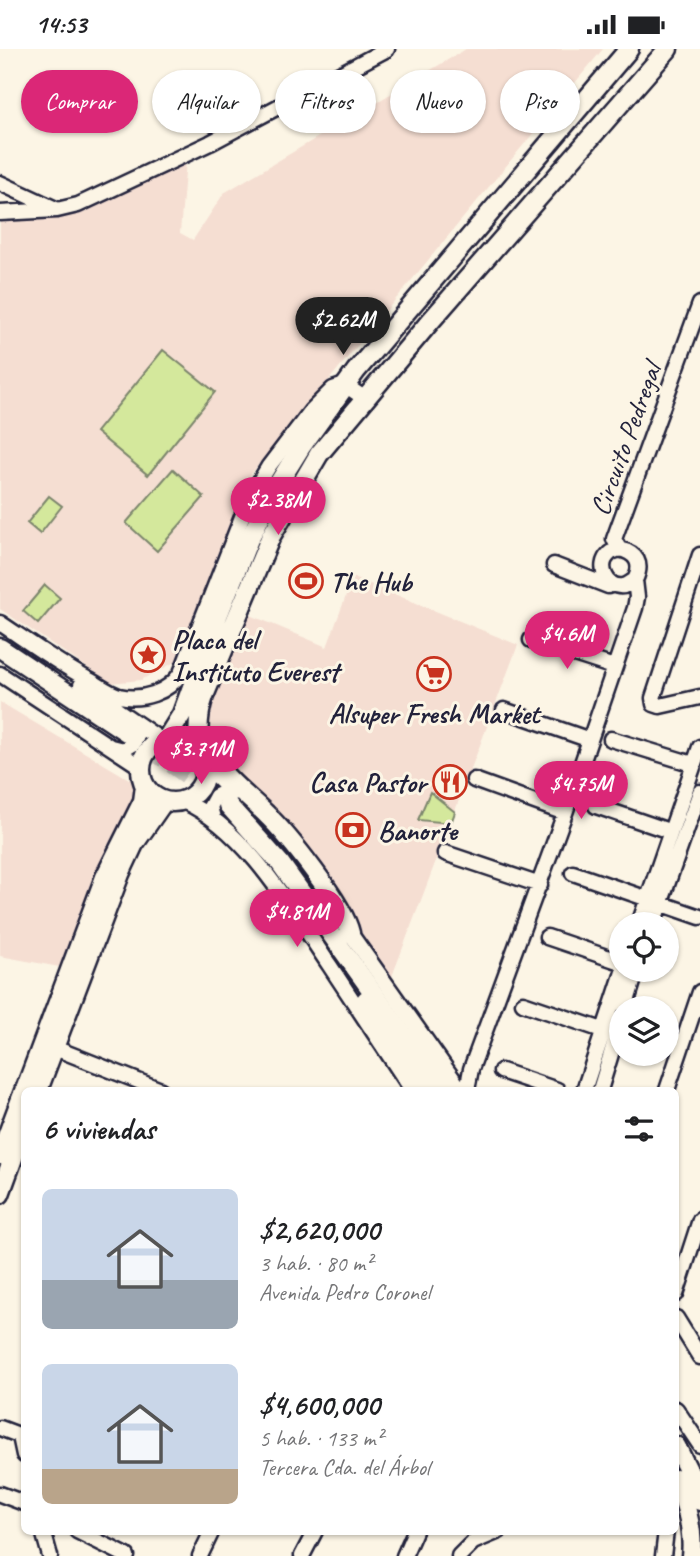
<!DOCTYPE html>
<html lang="es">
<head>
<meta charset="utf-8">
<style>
	:root { --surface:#fff; --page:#f2f2f2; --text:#202124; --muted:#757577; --accent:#db2777 }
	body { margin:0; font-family:Caveat,sans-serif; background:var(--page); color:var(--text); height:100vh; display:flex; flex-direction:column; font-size:26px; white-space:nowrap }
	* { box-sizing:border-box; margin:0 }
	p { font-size:23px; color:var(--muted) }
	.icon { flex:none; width:38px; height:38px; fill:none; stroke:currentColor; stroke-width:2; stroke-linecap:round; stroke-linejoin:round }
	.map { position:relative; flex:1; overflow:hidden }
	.panel { position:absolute; left:21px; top:1038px; width:658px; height:448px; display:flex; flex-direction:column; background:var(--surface); border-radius:10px; box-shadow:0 2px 5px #0004 }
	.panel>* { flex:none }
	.hud { position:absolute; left:21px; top:21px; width:658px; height:63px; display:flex; gap:14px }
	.buttons { position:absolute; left:609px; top:863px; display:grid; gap:14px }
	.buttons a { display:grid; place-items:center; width:70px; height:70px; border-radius:50%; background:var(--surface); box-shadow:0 2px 5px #0004; font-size:35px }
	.price { position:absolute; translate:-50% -60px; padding:0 16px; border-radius:24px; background:var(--accent); color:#fff; font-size:23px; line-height:46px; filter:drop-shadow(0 2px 4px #0008) }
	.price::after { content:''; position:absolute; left:50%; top:42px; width:21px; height:16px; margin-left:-10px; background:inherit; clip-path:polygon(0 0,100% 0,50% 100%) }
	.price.on { background:#222; color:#fff }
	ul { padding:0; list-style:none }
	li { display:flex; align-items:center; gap:21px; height:175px; padding:0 21px }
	li span { display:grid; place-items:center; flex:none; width:196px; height:140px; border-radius:10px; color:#555 }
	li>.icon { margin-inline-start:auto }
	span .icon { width:84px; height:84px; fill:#fffc; stroke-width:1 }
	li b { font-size:30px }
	h2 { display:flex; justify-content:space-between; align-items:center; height:84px; padding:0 21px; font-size:30px }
	.pill { padding:0 24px; border-radius:32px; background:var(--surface); box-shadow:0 2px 5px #0004; font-size:24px; line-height:63px }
	.pill.on { background:var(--accent); color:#fff }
	.status { display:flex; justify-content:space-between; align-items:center; height:49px; padding:0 35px; background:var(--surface); direction:ltr }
	.status svg { height:19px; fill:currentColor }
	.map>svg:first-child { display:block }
	.built { fill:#f5ded2 }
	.park { fill:#d4e89c; stroke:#7b856c; stroke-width:2 }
	.garden { fill:url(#garden-furrows); stroke:#7b856c; stroke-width:2 }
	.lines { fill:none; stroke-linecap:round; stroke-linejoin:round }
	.major-tunnel { stroke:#d0cbc3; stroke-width:18; stroke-dasharray:18 9; stroke-linecap:butt }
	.minor-casing { stroke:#22223b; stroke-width:19 }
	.major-casing { stroke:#22223b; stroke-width:23 }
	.minor { stroke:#fcf5e5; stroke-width:14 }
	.major { stroke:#fcf5e5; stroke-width:18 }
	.labels { text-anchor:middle; stroke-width:6; stroke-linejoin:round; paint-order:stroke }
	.street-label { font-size:28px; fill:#22223b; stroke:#fcf5e5 }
	.poi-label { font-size:28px; font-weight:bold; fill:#22223b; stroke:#fcf5e5; text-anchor:start }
</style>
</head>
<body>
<div class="status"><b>14:53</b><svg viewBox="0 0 49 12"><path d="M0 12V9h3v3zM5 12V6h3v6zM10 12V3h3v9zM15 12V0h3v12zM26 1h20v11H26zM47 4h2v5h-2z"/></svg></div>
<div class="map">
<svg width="700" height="1507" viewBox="0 0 700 1507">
	<defs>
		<pattern id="garden-furrows" width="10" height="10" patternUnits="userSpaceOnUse" patternTransform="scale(1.75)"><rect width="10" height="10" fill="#d4e89c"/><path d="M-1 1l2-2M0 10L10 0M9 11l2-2" fill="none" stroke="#b6c787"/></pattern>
	</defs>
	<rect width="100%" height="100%" fill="#fcf5e5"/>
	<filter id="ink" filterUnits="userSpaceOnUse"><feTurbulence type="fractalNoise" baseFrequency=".0143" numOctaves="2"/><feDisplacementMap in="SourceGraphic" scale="14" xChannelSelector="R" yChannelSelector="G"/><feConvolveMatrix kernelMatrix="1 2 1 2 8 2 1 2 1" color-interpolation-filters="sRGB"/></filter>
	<g filter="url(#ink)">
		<path class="built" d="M466 0H603L251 425 177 612 141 631 110 634 0 560V169L83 164 186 111 180 184 193 191 224 144Z
			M353 528 518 596 391 930 298 787 216 708 209 691 207 672 214 649 248 565 327 598Z
			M0 653 134 733 135 751 108 796 65 919 0 907Z"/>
		<path class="park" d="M163 301 215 343 148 426 96 383Z
			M173 420 204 448 157 502 126 474Z
			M49 447 62 457 40 485 27 474Z
			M45 536 60 549 38 575 23 562Z
			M430 743 455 763 451 774 418 771Z"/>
		<path class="garden" d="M137 607a9 9 0 1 1 18 0a9 9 0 1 1-18 0Z"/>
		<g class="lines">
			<path class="major-tunnel" d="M128 684 228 756"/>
			<g class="minor-casing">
				<path id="minor" d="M0 134 56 160
					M0 164 57 161 78 156 210 94 387 0
					M619 500 614 490 618 479 700 255
					M619 500C616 502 611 502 609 505 596 517 607 540 624 537 628 536 631 533 635 531
					M619 500C637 504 643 515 635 531
					M700 506 653 649 654 655 660 657 700 648
					M554 516 608 537 612 535
					M0 574C30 594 59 615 91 632 100 637 109 644 119 647 142 652 168 644 181 624L249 450 269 417 311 362 333 340 345 336 364 349
					M531 591 614 618
					M0 625 141 718
					M81 636 161 691
					M504 661 590 691
					M611 690 693 715
					M111 698 123 701 133 695 139 682 131 671
					M204 716 228 739
					M474 731 565 764
					M183 752C246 780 292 861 330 917 357 958 385 1000 412 1041
					M596 757 669 782
					M213 769 210 758 216 747 227 742 234 744
					M445 804 540 836
					M573 824 700 868
					M639 875 700 698
					M653 875 700 743
					M345 877 461 1041
					M547 888 621 913
					M523 954 617 986
					M625 959 637 920
					M47 996 161 1041
					M501 1022 557 1041
					M467 1041 471 1020 565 764 635 559 637 548 635 531
					M584 1041 624 920
					M600 1041 621 972
					M667 1041 700 943
					M676 1245 700 1171
					M676 1269 700 1308
					M676 1360 700 1396
					M0 1379 24 1388
					M20 1387 24 1406
					M0 1445 24 1454
					M43 1482 50 1507
					M77 1482 127 1507
					M200 1507 212 1482
					M302 1507 315 1482
					M404 1507 415 1482
					M459 1507 473 1493 499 1482
					M663 1507 666 1482"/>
			</g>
			<g class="major-casing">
				<path id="major" d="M0 599 128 684
					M167 689 182 665 219 564 249 490 276 438 301 398 356 322 629 0
					M141 721a32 32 0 1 1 64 0a32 32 0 1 1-64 0Z
					M205 690C212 722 243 742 266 765 288 786 344 856 350 884
					M201 706C197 685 197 667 204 647L271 487 319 405 428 275 668 0
					M228 756 280 814 443 1041
					M366 951 428 1041
					M25 1041 105 828 143 752 145 737
					M38 1041 120 825 134 795 164 752
					M0 1106 24 1042
					M0 1145 24 1079
					M676 1397 692 1429 700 1452
					M676 1430C686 1454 694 1481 691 1507"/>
			</g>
			<use href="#minor" class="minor"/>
			<use href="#major" class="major"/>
		</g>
	</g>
	<defs>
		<g id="stadium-ring" transform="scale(1.75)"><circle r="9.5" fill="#fcf5e5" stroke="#c8321e" stroke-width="1.5"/><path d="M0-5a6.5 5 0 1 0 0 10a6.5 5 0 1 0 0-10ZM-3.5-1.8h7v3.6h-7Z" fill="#c8321e"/></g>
		<g id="sight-ring" transform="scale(1.75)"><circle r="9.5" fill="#fcf5e5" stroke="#c8321e" stroke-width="1.5"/><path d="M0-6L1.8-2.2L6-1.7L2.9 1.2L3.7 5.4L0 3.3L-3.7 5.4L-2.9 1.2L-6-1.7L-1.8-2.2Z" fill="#c8321e"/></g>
		<g id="supermarket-ring" transform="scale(1.75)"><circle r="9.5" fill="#fcf5e5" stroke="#c8321e" stroke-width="1.5"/><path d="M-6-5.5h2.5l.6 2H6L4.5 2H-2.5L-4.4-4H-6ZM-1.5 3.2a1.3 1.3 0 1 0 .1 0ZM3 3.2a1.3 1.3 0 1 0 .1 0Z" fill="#c8321e"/></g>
		<g id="restaurant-ring" transform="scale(1.75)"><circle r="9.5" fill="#fcf5e5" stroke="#c8321e" stroke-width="1.5"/><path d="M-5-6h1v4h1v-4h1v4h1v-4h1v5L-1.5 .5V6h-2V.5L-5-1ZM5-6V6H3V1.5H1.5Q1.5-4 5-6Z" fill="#c8321e"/></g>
		<g id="bank-ring" transform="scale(1.75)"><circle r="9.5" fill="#fcf5e5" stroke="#c8321e" stroke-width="1.5"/><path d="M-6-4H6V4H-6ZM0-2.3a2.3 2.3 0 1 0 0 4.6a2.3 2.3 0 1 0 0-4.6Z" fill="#c8321e"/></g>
	</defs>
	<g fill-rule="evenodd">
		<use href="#stadium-ring" x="306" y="532"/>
		<use href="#sight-ring" x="148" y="606"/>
		<use href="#supermarket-ring" x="434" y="625"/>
		<use href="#restaurant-ring" x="450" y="733"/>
		<use href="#bank-ring" x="353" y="781"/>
	</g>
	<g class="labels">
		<g class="street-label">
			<text transform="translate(625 390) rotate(-70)" y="10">Circuito Pedregal</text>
		</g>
		<g class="poi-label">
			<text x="330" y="542">The Hub</text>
			<text x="172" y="600">Placa del<tspan x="172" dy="32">Instituto Everest</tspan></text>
			<text x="434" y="674" text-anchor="middle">Alsuper Fresh Market</text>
			<text x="426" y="743" text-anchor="end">Casa Pastor</text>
			<text x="378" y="791">Banorte</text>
		</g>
	</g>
</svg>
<div class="buttons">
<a><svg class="icon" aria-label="locate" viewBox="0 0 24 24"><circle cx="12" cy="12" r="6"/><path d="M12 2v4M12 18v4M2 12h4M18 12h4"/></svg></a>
<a><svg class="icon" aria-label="layers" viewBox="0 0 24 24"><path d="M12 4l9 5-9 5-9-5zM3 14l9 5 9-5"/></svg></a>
</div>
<b class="price on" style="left:343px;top:308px">$2.62M</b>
<b class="price" style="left:278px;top:488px">$2.38M</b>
<b class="price" style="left:567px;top:622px">$4.6M</b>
<b class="price" style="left:201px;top:737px">$3.71M</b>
<b class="price" style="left:581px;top:772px">$4.75M</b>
<b class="price" style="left:297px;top:900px">$4.81M</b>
<div class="hud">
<a class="pill on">Comprar</a>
<a class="pill">Alquilar</a>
<a class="pill">Filtros</a>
<a class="pill">Nuevo</a>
<a class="pill">Piso</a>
</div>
<section class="panel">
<h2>6 viviendas<svg class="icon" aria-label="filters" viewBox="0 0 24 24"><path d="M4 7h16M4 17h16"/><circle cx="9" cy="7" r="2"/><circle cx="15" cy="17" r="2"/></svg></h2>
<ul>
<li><span style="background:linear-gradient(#c9d6e8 65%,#9aa5b1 0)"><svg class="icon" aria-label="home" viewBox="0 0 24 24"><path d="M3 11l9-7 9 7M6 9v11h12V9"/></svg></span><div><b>$2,620,000</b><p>3 hab. · 80 m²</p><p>Avenida Pedro Coronel</p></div></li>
<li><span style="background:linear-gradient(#c9d6e8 75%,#b9a48a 0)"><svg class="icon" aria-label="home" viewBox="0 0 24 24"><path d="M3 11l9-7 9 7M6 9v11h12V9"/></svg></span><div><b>$4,600,000</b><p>5 hab. · 133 m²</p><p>Tercera Cda. del Árbol</p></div></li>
</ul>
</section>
</div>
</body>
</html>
